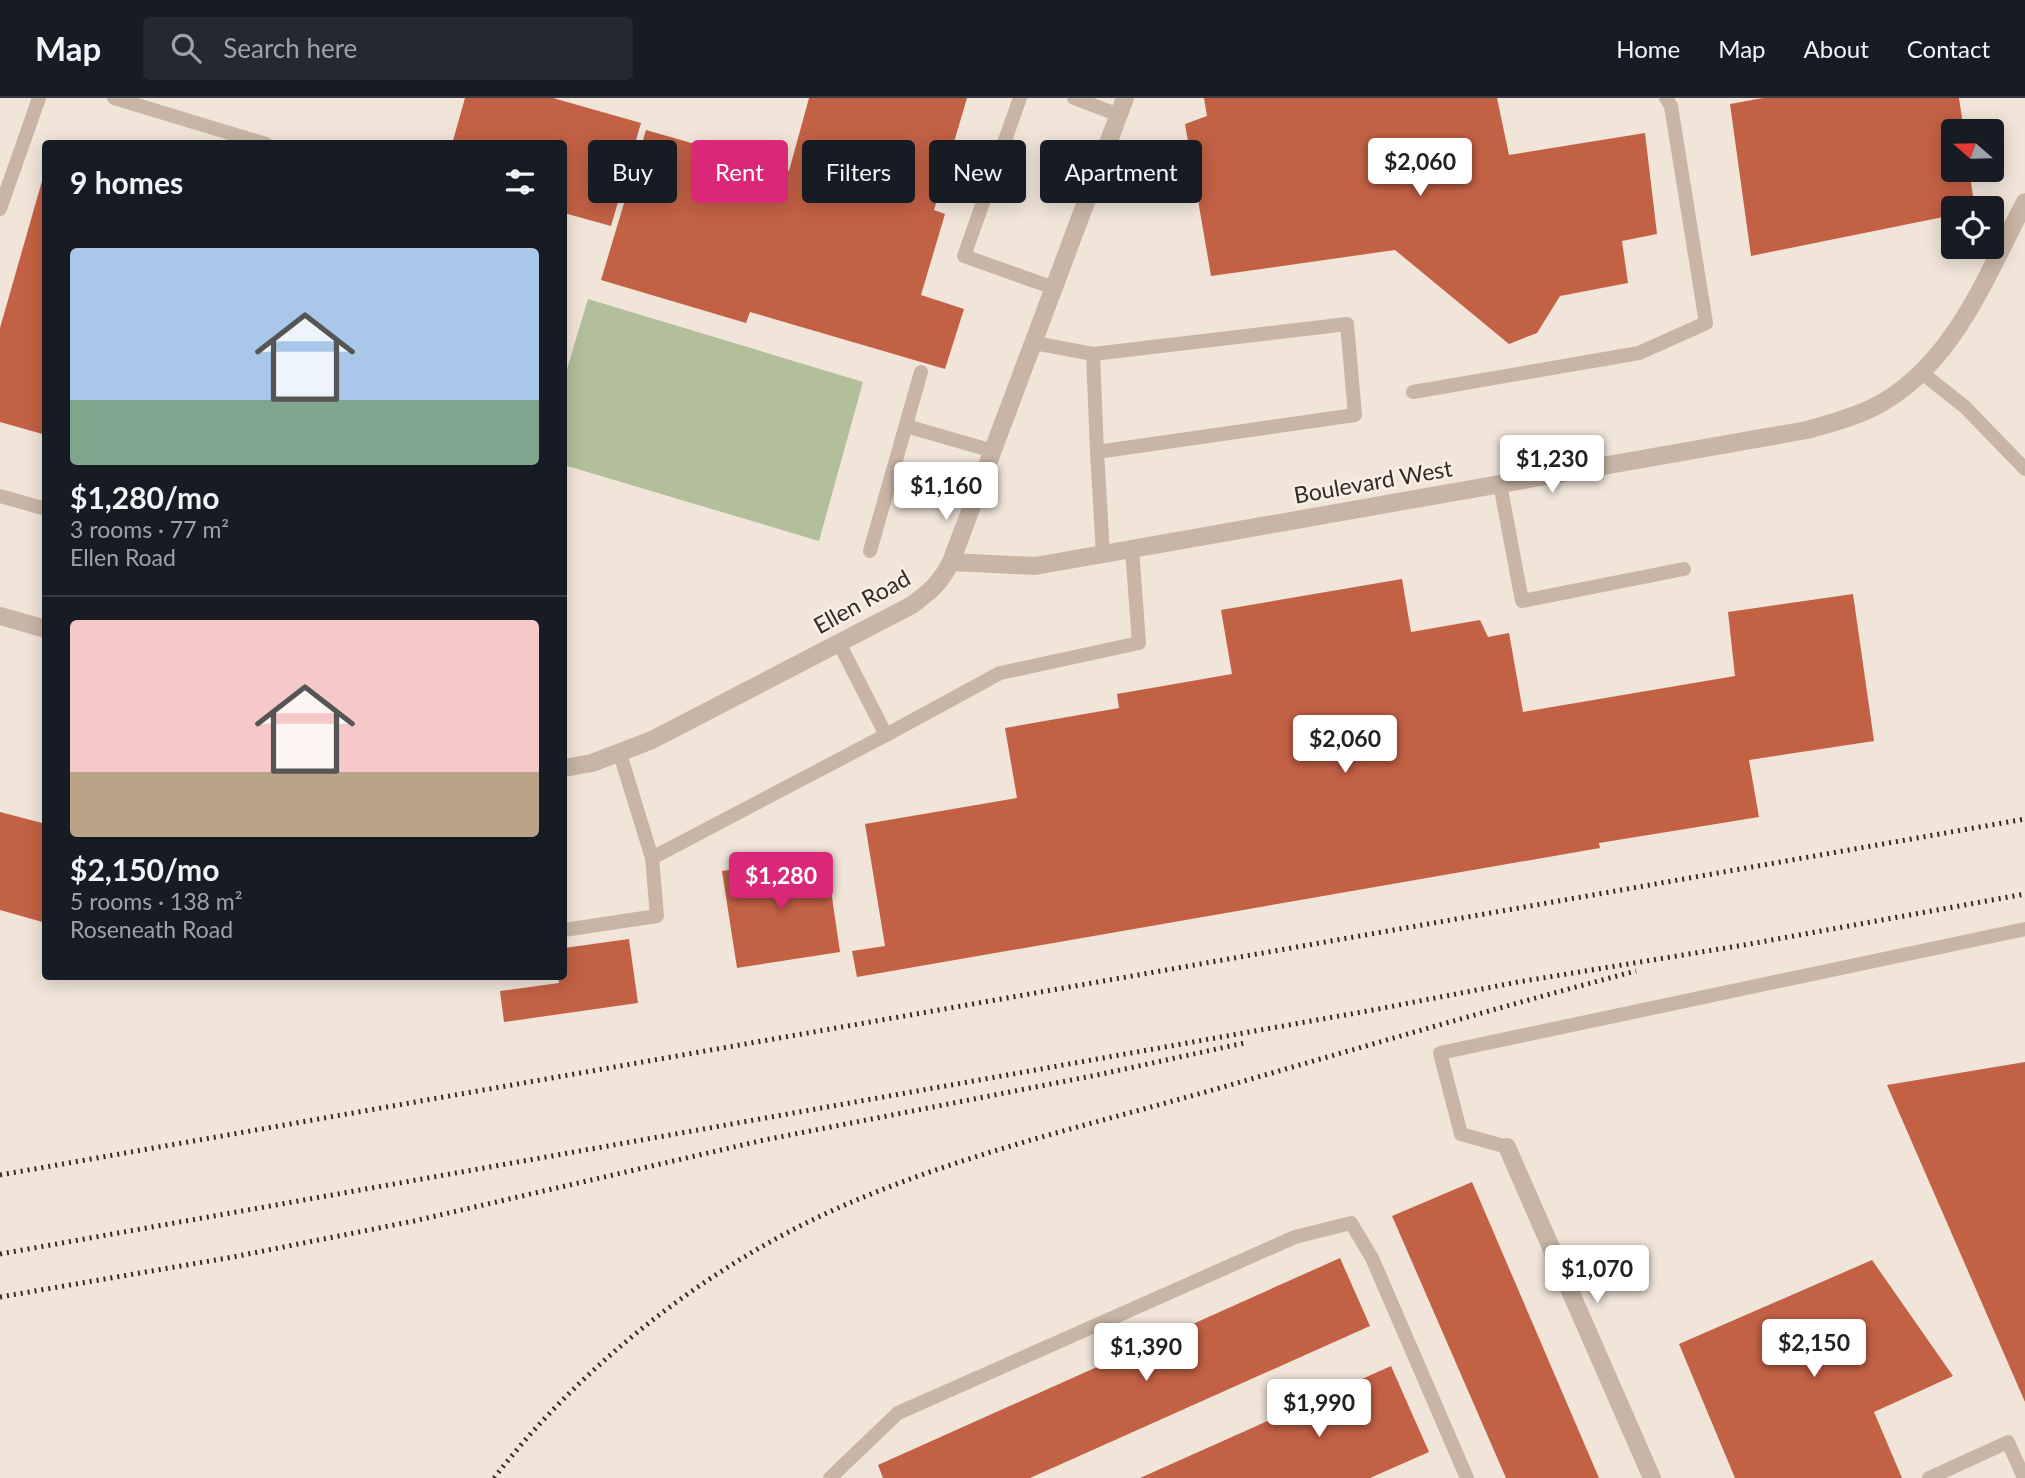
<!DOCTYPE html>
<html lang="en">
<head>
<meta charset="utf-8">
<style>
	:root { --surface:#171b24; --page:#242831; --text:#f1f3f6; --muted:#9ea1a6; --line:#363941; --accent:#db2777 }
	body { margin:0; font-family:Lato,sans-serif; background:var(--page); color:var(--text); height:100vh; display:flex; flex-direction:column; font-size:26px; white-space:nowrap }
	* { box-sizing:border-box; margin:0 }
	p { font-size:23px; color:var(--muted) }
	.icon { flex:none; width:38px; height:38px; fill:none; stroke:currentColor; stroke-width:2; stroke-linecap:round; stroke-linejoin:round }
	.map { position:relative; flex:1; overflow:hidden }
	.panel { position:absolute; left:42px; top:42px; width:525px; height:840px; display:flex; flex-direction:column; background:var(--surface); border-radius:7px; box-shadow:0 4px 18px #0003 }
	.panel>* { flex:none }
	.hud { position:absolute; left:588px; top:42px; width:665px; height:63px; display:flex; gap:14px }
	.needle { width:46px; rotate:290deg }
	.controls { position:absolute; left:1941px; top:21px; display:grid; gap:14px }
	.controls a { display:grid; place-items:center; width:63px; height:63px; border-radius:7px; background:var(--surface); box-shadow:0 4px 18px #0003; font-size:35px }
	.price { position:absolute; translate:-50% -60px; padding:0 16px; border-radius:7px; background:#fff; color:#222; font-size:23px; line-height:46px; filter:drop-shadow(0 2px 4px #0008) }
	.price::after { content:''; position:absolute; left:50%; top:42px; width:21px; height:16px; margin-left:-10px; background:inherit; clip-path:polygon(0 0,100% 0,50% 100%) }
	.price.current { background:var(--accent); color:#fff }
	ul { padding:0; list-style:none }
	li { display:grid; align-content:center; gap:14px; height:371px; padding:0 28px }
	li+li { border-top:2px solid var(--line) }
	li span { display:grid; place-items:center; height:217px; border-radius:7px; color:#555 }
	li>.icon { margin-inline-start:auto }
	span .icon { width:126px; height:126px; fill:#fffc; stroke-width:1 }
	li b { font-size:30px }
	h2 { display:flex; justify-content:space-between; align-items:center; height:84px; padding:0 28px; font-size:30px }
	.chip { padding:0 24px; border-radius:7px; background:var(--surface); box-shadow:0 4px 18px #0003; font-size:24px; line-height:63px }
	.chip.current { background:var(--accent); color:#fff }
	header { display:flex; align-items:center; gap:42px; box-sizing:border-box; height:98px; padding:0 35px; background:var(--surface); border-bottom:2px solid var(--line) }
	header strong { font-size:33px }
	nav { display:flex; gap:38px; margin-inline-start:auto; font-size:24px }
	.search { width:490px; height:63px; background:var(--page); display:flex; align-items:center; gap:18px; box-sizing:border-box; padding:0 24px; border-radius:7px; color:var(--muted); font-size:26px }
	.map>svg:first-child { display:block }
	.green { fill:#b3bf9a }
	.building { fill:#c36145 }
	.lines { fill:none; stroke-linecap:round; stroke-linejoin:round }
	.service { stroke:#c8b5a6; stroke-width:14 }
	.minor { stroke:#c8b5a6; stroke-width:18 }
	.rail { stroke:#342b27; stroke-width:5; stroke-dasharray:2 5; stroke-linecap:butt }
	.labels { text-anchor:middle; stroke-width:5; stroke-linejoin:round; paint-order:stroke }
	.street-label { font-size:23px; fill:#342b27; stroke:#f9efe5 }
</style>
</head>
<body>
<header>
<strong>Map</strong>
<div class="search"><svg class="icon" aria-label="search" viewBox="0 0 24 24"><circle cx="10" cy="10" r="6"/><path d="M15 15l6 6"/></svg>Search here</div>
<nav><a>Home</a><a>Map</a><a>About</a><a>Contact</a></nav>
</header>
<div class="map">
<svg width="2025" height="1380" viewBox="0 0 2025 1380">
	<rect width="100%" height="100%" fill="#f1e5d9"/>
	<path class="green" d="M588 201 863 284 819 443 564 367V281Z"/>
	<path class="building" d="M465 0H553L641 25 611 128 564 115V46H452Z
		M809 0H967L934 112 945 116 921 197 964 211 945 271 750 214 746 225 601 182 646 32 789 73Z
		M1204 0H1497L1509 57 1645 35 1657 136 1622 143 1628 185 1560 198 1537 235 1509 246 1395 152 1211 178 1185 26 1207 18Z
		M1763 0H1959L1964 33H1953V72H1969L1975 110H1953V117L1751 158 1730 6Z
		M42 83 46 84V337L0 324V230Z
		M1402 481 1411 534 1480 522 1488 539 1509 535 1523 614 1735 578 1728 514 1853 496 1874 643 1749 662 1759 719 1599 745 1600 750 857 879 852 853 885 848 865 726 1017 700 1005 630 1119 610 1117 596 1232 576 1221 512Z
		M0 714 46 726V825L0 812Z
		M826 758 840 854 737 870 722 773Z
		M629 841 638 905 504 924 500 893 559 885 558 878H564V850Z
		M2025 964V1304L1887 987Z
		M1472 1084 1599 1380H1506L1392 1118Z
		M1340 1160 1370 1228 1030 1380H883L878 1367Z
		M1872 1162 1953 1278 1874 1314 1902 1380H1735L1679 1246Z
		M1391 1268 1429 1354 1370 1380H1140Z"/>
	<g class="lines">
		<path class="service" d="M114 0 266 46
			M1020 0 964 158 1054 190
			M1074 0 1119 17
			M0 111 39 0
			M1034 245 1093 256 1347 226 1355 317 1097 354 1093 256
			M1922 275 1965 309 2025 371
			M1413 294 1639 255 1706 225 1671 8 1666 0
			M906 328 993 353
			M1097 354 1103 456
			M1500 386 1522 503 1684 471
			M0 398 46 411
			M870 453 921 274
			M839 545 886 637 1000 575 1139 545 1132 451
			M620 656 652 760 886 637
			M564 832 657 818 652 760
			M1507 1049 1461 1036 1440 955 2025 831
			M830 1380 898 1315 1295 1139 1351 1125 1372 1160 1467 1380
			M1929 1380 2008 1344 2024 1380"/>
		<path class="minor" d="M951 464 1035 468 1807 332C1829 326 1851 320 1872 310 1952 271 1986 178 2025 104
			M0 518 46 531
			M564 670 592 665 652 642 912 507C931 493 940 485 951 464L1125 0
			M1507 1049 1652 1380"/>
		<path class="rail" d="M0 1077 2025 721
			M0 1156 1373 912 1518 884 1744 847 2025 796
			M0 1199 233 1159 414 1123 764 1042 1102 976 1244 945
			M494 1380C579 1270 701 1173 827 1115 951 1058 1086 1028 1216 991 1356 951 1495 910 1636 873"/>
	</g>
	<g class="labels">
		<g class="street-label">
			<text transform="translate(1373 384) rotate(-10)" y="8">Boulevard West</text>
			<text transform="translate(862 504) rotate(-29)" y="8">Ellen Road</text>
		</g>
	</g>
</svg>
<div class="controls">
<a><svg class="needle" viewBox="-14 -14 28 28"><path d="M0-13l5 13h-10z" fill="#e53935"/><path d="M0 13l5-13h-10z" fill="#9ea1a6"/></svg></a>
<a><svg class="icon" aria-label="locate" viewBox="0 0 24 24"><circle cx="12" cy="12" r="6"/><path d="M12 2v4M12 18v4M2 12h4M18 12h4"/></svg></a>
</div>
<b class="price" style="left:1420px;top:100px">$2,060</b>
<b class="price" style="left:1552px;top:397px">$1,230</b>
<b class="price" style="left:946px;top:424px">$1,160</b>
<b class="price" style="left:1345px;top:677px">$2,060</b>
<b class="price current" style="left:781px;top:814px">$1,280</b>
<b class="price" style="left:1597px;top:1207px">$1,070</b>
<b class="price" style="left:1814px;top:1281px">$2,150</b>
<b class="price" style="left:1146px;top:1285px">$1,390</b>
<b class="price" style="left:1319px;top:1341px">$1,990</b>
<div class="hud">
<a class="chip">Buy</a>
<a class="chip current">Rent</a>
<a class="chip">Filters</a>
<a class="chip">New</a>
<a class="chip">Apartment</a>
</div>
<section class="panel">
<h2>9 homes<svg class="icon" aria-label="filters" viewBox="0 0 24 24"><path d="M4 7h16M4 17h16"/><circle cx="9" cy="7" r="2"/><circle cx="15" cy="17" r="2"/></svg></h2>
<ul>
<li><span style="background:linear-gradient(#a9c7e8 70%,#7fa58c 0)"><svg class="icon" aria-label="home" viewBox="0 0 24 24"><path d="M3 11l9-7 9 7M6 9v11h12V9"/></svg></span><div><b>$1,280/mo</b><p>3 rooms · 77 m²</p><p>Ellen Road</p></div></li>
<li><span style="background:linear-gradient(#f6c9c9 70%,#b9a48a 0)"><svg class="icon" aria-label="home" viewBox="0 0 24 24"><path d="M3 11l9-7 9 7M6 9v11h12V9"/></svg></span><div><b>$2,150/mo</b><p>5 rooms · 138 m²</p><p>Roseneath Road</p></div></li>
</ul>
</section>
</div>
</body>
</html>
